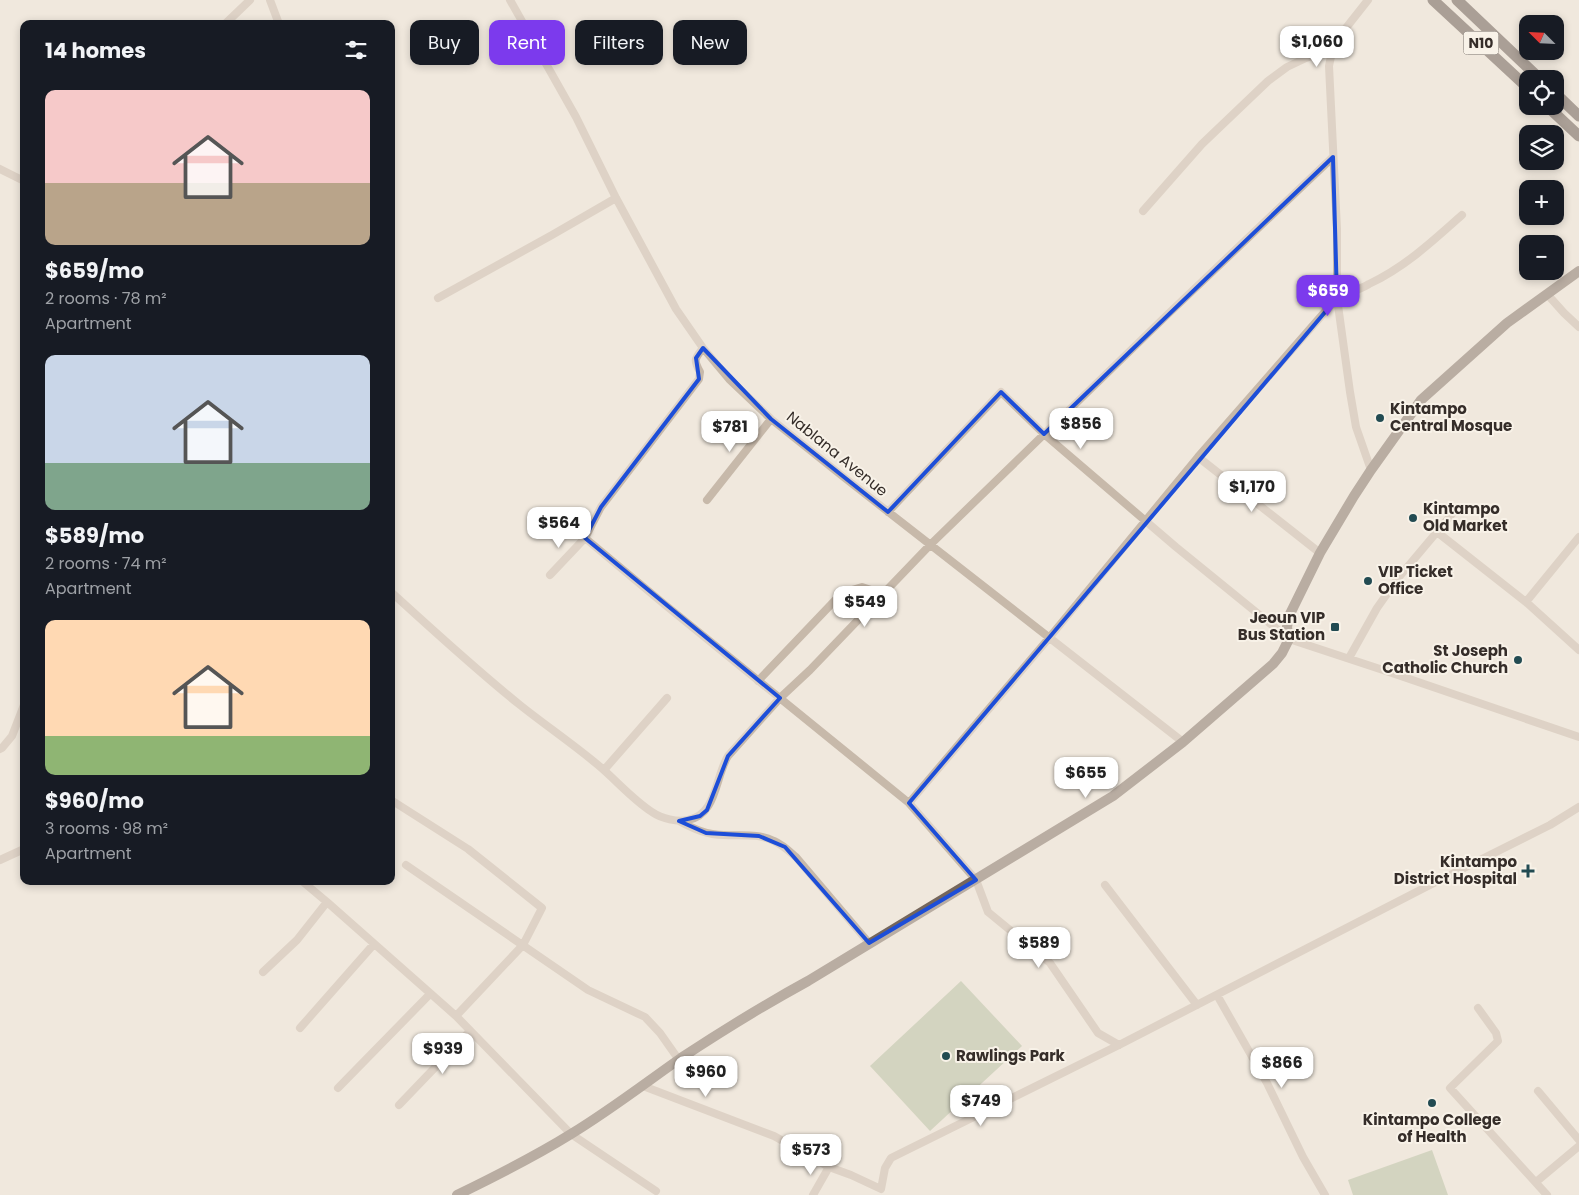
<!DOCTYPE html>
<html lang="en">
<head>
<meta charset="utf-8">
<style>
	:root { --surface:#171b24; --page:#20242c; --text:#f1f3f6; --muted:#9ea1a6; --accent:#7c3aed }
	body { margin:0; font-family:Poppins,sans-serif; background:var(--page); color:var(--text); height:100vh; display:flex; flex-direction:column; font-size:19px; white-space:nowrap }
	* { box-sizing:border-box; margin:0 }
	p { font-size:16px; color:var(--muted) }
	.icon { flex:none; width:28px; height:28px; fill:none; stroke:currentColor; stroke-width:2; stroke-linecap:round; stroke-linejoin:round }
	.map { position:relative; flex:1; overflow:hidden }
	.side { position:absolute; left:20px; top:20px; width:375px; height:865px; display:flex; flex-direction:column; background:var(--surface); border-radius:10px; box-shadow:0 2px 8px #0003 }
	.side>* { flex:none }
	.hud { position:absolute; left:410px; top:20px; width:475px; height:45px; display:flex; gap:10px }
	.needle { width:32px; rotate:294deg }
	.controls { position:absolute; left:1519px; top:15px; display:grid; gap:10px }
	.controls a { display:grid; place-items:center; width:45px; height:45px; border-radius:10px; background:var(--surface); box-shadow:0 2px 8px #0003; font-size:25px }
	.price { position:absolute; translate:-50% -42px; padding:0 11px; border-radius:10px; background:#fff; color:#222; font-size:16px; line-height:32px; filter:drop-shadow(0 1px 2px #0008) }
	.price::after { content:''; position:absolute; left:50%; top:30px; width:15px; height:11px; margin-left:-8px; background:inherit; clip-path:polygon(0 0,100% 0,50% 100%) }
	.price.active { background:var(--accent); color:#fff }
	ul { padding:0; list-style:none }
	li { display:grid; align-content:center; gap:10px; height:265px; padding:0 25px }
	li span { display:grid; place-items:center; height:155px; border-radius:10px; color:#555 }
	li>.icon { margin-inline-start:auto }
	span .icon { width:90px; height:90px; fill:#fffc; stroke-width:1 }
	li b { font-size:21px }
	h2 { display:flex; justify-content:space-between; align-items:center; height:60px; padding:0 25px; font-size:21px }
	.tag { padding:0 18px; border-radius:10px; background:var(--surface); box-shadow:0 2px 8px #0003; font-size:18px; line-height:45px }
	.tag.active { background:var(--accent); color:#fff }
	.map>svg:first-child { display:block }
	.green { fill:#b0bd9e }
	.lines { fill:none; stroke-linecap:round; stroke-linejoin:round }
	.minor { stroke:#c7b9aa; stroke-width:8 }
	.major { stroke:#75665b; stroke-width:10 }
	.highway { stroke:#554840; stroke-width:11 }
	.marked { fill:none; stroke:#1d4ed8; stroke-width:4; stroke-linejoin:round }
	.poi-dot { fill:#224b52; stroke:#f8f2e8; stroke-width:2 }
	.labels { text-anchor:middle; stroke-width:4; stroke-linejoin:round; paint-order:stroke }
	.shield { fill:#f8f2e8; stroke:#706862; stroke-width:1 }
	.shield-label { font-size:14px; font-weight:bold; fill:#352d29 }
	.poi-label { font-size:15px; font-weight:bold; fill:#352d29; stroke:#f8f2e8; text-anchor:start }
	.street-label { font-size:15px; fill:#352d29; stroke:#f8f2e8 }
</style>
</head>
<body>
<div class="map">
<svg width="1579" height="1195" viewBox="0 0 1579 1195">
	<rect width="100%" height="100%" fill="#f0e8dd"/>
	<path class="green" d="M961 981 1022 1046 930 1131 870 1066Z
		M1432 1150 1448 1195H1353L1348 1180Z"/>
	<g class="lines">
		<path class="minor" d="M270 0 279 24
			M510 0 576 117 616 198 676 309 703 348 729 379 771 419 841 475 1183 742
			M1368 0 1342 33 1333 47 1329 66 1337 229V298L1350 392 1356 427 1371 470
			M225 24 250 0
			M0 169 24 181
			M1143 211 1202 144 1268 81 1287 67 1306 58 1333 47
			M1547 294 1564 313 1579 327
			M438 298 552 235 616 198
			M703 348C695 359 693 359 700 372L699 379 601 507 585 538 664 604 909 803 976 880 988 912 1050 963 1098 1033 1119 1045
			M1198 457 1320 553
			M707 500 771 419
			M888 512 1001 392 1044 434 1176 547 1289 639 1389 672 1579 737
			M1437 532 1526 602 1579 650
			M550 575 585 538
			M391 592C433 630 475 669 520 705 545 725 573 744 598 765 616 780 632 799 652 812 662 819 677 822 688 820 717 815 715 777 728 756L780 698 810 670 930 545 1167 315 1333 157
			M1526 602 1579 537
			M1349 658 1377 608 1399 577 1452 514
			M758 681 842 593 862 587 883 594
			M0 749 2 748 12 736 24 705
			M604 770 667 698
			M391 800 468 849 542 908 523 945 456 1016
			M909 803 1049 638 1198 457 1337 298C1348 293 1359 290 1369 284 1405 267 1433 241 1462 215
			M679 821C694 829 707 835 724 835 740 836 759 833 774 841 783 845 789 851 796 857L869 943
			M0 860 24 849
			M406 865 588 990 645 1017 660 1033 679 1060
			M302 881 327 902 456 1016 571 1134 656 1191
			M1105 885 1197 1005
			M263 972 297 940 327 902
			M1217 995 1267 1083 1303 1157 1325 1195
			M1478 1008 1496 1033 1498 1041 1450 1088 1547 1195
			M300 1028 374 944
			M643 1086 774 1136 829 1167 851 1175 881 1189 885 1168 891 1158 1119 1045 1426 887 1550 825 1579 807
			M338 1088 430 994
			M1538 1091 1579 1140
			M399 1105 470 1031
			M1536 1182 1579 1146
			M813 1195 829 1167"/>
		<path class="major" d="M457 1195C496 1176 534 1157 571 1134 609 1111 644 1084 681 1058 722 1031 764 1005 808 981L1113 796 1183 742 1273 664 1282 653 1289 639 1287 627 1289 616 1320 553 1354 496 1371 470 1421 400 1507 323 1579 271"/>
		<path class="highway" d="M1433 0 1528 88
			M1457 0 1540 79
			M1555 93 1579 116
			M1547 106 1579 136"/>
	</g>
	<path d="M0 0H1579V1195H0ZM1333 157 1337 298 909 803 976 880 869 943 785 847 759 836 706 833 679 821 700 816 707 810 728 756 780 698 585 538 601 507 699 379 696 358 703 348 771 419 888 512 1001 392 1044 434Z" fill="#f0e8dd" fill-opacity=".55" fill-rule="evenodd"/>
	<path class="marked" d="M1333 157 1337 298 909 803 976 880 869 943 785 847 759 836 706 833 679 821 700 816 707 810 728 756 780 698 585 538 601 507 699 379 696 358 703 348 771 419 888 512 1001 392 1044 434Z"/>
	<g class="poi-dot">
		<circle cx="1380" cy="418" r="5"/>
		<circle cx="1413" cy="518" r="5"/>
		<circle cx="1368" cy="581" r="5"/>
		<rect x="1330" y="622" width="10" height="10" rx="2.5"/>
		<circle cx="1518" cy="660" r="5"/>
		<path d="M1525.5 863.5h5v5h5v5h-5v5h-5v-5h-5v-5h5z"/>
		<circle cx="946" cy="1056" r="5"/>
		<circle cx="1432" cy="1103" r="5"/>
	</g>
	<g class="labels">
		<rect class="shield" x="1463.5" y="31.5" width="35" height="23" rx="4"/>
		<g class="shield-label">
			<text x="1481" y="48">N10</text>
		</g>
		<g class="poi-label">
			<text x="1390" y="414">Kintampo<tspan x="1390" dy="17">Central Mosque</tspan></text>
			<text x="1423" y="514">Kintampo<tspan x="1423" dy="17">Old Market</tspan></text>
			<text x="1378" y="577">VIP Ticket<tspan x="1378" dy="17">Office</tspan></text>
			<text x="1325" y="623" text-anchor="end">Jeoun VIP<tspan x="1325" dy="17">Bus Station</tspan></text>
			<text x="1508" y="656" text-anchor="end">St Joseph<tspan x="1508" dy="17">Catholic Church</tspan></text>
			<text x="1517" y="867" text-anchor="end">Kintampo<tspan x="1517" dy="17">District Hospital</tspan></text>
			<text x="956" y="1061">Rawlings Park</text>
			<text x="1432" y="1125" text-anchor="middle">Kintampo College<tspan x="1432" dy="17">of Health</tspan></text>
		</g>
		<g class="street-label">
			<text transform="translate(837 454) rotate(39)" y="5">Nablana Avenue</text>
		</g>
	</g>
</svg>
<div class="controls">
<a><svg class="needle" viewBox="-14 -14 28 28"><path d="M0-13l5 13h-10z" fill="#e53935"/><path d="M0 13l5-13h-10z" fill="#9ea1a6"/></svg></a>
<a><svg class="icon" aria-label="locate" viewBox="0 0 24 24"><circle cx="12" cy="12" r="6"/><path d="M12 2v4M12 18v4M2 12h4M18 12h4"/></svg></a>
<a><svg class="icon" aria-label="layers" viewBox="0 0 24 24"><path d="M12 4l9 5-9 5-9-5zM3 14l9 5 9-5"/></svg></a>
<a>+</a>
<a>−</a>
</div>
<b class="price" style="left:1317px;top:68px">$1,060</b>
<b class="price active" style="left:1328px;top:317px">$659</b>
<b class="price" style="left:1081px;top:450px">$856</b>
<b class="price" style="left:730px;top:453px">$781</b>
<b class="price" style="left:1252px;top:513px">$1,170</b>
<b class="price" style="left:559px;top:549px">$564</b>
<b class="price" style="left:865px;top:628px">$549</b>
<b class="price" style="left:1086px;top:799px">$655</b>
<b class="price" style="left:1039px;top:969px">$589</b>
<b class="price" style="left:443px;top:1075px">$939</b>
<b class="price" style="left:1282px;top:1089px">$866</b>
<b class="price" style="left:706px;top:1098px">$960</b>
<b class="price" style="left:981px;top:1127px">$749</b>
<b class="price" style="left:811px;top:1176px">$573</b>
<div class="hud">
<a class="tag">Buy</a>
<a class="tag active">Rent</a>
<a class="tag">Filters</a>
<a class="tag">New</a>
</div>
<section class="side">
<h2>14 homes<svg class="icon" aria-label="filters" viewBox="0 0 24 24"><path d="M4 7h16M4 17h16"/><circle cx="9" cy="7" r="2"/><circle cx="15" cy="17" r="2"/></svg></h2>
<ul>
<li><span style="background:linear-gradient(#f6c9c9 60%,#b9a48a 0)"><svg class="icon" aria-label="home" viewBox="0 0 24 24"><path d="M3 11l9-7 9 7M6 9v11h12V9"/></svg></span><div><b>$659/mo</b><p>2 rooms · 78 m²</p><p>Apartment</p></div></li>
<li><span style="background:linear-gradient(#c9d6e8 70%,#7fa58c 0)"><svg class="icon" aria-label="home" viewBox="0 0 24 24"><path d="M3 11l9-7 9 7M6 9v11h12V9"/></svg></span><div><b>$589/mo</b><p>2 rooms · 74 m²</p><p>Apartment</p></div></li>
<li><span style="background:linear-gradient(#ffd9b3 75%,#8fb573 0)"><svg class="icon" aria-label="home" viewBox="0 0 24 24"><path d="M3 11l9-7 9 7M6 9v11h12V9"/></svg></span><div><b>$960/mo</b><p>3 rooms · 98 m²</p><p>Apartment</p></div></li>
</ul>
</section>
</div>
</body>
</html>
